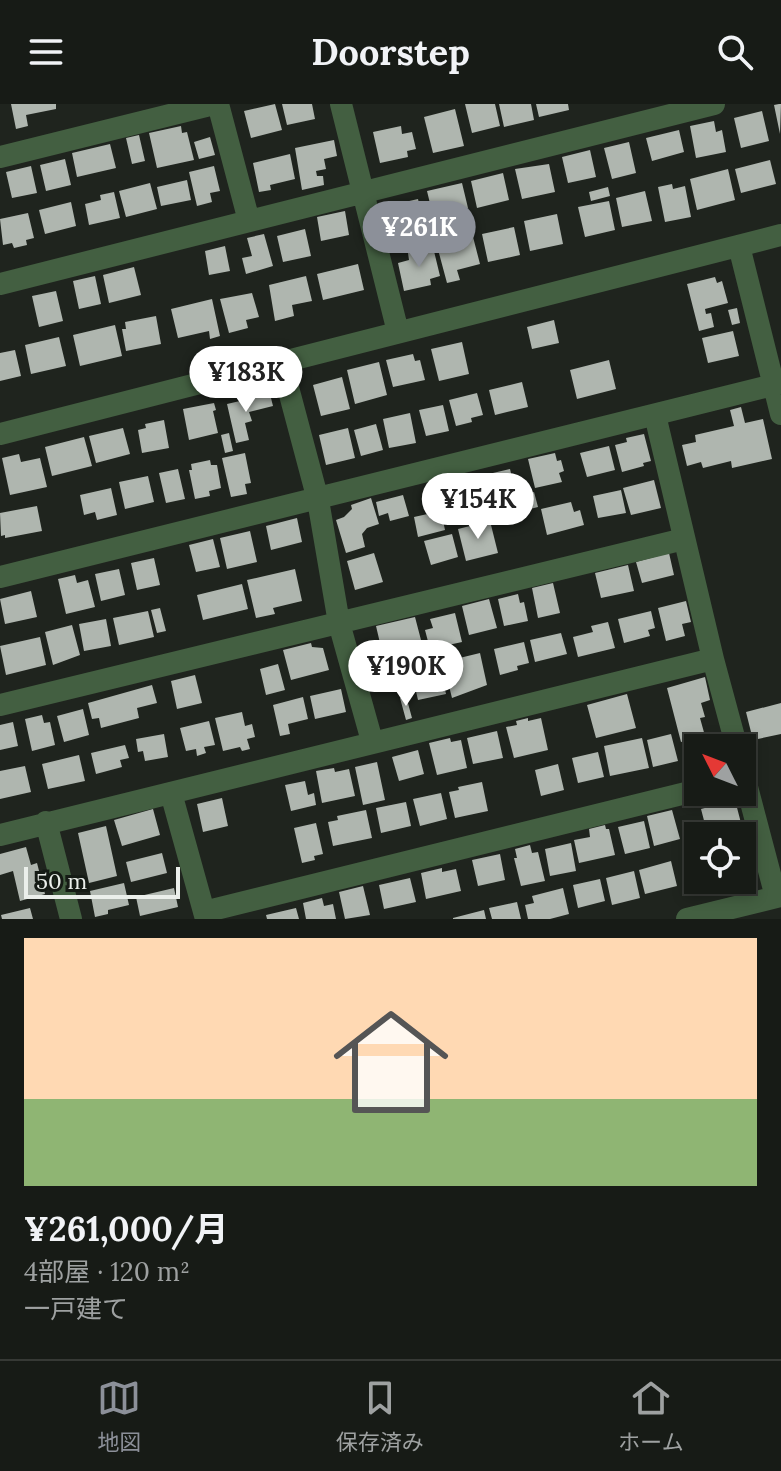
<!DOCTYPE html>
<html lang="ja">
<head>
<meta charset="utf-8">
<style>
	:root { --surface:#171b16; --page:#242823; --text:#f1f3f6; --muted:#9ea1a1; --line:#363935; --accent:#8c9099 }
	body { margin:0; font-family:Lora,"Noto Sans JP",serif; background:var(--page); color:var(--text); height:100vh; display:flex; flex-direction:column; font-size:30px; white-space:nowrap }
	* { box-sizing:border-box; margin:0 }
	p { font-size:26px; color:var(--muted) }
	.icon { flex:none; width:44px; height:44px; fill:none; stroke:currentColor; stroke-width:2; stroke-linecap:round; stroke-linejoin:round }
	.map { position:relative; height:815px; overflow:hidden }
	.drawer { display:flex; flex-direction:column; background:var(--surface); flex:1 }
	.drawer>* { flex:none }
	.needle { width:52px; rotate:312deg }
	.controls { position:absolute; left:684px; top:630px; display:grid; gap:16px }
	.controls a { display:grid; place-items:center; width:72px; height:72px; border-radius:0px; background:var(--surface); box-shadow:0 4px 12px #0003,0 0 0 2px var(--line); font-size:40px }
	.scale { position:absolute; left:24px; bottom:20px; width:156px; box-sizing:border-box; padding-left:8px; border:4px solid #ebefeb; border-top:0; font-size:22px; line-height:28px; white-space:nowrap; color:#ebefeb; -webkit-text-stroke:6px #151b15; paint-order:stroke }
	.price { position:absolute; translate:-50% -68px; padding:0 18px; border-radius:28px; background:#fff; color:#222; font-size:26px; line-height:52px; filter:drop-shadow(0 2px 4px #0008) }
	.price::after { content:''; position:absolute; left:50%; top:48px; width:24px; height:18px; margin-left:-12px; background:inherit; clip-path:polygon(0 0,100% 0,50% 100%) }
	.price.selected { background:var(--accent); color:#fff }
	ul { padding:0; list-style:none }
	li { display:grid; align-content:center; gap:16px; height:424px; padding:0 24px }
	li span { display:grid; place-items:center; height:248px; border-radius:0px; color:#555 }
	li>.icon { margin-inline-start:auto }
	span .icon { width:144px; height:144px; fill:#fffc; stroke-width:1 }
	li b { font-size:34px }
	header { display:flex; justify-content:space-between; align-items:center; height:104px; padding:0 24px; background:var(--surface); font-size:36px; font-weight:700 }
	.tab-bar { display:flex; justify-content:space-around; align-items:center; height:112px; border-top:2px solid var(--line); background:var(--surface); font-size:22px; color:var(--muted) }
	.tab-bar a { display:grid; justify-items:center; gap:4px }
	.tab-bar .selected { color:var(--accent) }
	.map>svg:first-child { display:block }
	.building { fill:#afb6af }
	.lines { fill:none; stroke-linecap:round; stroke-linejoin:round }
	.street { stroke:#435f41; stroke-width:22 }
</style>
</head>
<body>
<header><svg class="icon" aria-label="menu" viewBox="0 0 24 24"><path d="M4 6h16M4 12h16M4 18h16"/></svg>Doorstep<svg class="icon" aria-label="search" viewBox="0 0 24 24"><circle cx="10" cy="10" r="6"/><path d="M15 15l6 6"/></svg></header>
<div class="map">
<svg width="781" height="815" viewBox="0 0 781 815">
	<rect width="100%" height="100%" fill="#1f241e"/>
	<path class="building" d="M11 0H56V5L26 11 28 22 16 25Z
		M275 0 282 26 251 34 244 7Z
		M282 0H312L315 15 287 21Z
		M465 0H495L500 22 472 29Z
		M499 0H531L534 16 504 23Z
		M536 0H568L569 6 539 13Z
		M779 0H781L780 30 774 1Z
		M455 5 464 42 433 49 424 13Z
		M762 7 769 37 741 44 734 14Z
		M714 17 716 28 722 26 726 48 696 54 690 22Z
		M181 22 182 29 187 28 194 56 157 64 149 29Z
		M401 22 402 30 412 28 416 45 407 47 408 53 380 59 373 28Z
		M679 26 684 48 652 57 646 34Z
		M139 31 145 57 132 60 126 34Z
		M210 33 215 51 199 55 194 38Z
		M334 36 337 52 324 55 326 65 316 67 317 72H323L324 81 302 86 295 44Z
		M629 38 636 69 612 75 604 44Z
		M110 40 116 64 77 73 72 49Z
		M590 46 596 73 568 79 562 53Z
		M290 50 295 75 270 81 271 86 259 88 253 59Z
		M65 55 71 81 46 87 40 61Z
		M770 56 776 80 741 89 735 65Z
		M549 60 555 88 522 95 515 65Z
		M31 62 37 89 12 94 6 68Z
		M214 62 220 87 210 89 212 98 197 102 189 68Z
		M728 65 735 96 697 106 690 75Z
		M503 69 509 96 477 104 471 77Z
		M187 76 191 96 161 102 157 83Z
		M150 79 157 105 126 113 119 87Z
		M462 79 468 104 433 112 427 87Z
		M672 80 673 85 685 82 691 113 665 118 658 83Z
		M608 83 610 92 591 97 589 88Z
		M645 87 652 117 622 123 616 94Z
		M114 88 120 114 89 121 85 100 101 96 100 91Z
		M418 95 423 117 412 120 413 124 395 129 394 123 388 124 383 103Z
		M609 97 615 126 585 133 578 103Z
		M71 98 76 122 45 130 39 106Z
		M345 107 349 131 321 137 317 113Z
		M28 109 34 134 26 136 27 141 14 144 12 139 3 141 0 115Z
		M557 110 563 140 530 147 524 117Z
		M514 123 520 151 488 158 482 130Z
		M305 125 311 152 283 158 277 132Z
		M472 129 480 160 457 166 460 176 447 179 436 138Z
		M264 130 273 162 246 170 242 154 252 152 247 134Z
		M409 133 411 142 391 146 389 137Z
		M225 142 230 167 209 171 205 147Z
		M433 143 440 172 430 175 431 181 404 187 398 159 409 156 408 149Z
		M358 160 364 186 323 196 317 170Z
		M134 163 141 191 109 199 103 171Z
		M95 172 101 200 79 205 73 177Z
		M306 172 312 197 292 201 294 212 275 217 269 181Z
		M715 173 717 179 722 177 728 199 705 205 706 210 711 209 714 223 699 227 687 180Z
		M56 187 63 217 39 223 32 192Z
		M252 189 259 213 246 216 248 224 229 229 220 195Z
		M212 195 220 232 210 235 209 227 178 234 171 205Z
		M737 204 740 219 732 221 728 206Z
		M156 212 161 240 126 247 122 225H126L125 218Z
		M554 216 559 239 532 245 527 223Z
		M115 221 122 252 80 262 73 231Z
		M733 227 739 252 708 259 702 234Z
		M59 233 66 262 31 270 25 241Z
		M462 238 469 270 439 277 431 245Z
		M15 246 21 272 0 277V249Z
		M413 250 415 257 420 256 425 276 393 283 386 256Z
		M609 256 616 285 577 295 570 266Z
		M379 258 387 291 355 300 347 266Z
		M342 273 350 305 321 312 313 281Z
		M522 278 528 303 495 311 489 286Z
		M477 289 483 311 471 314 472 318 456 322 449 296Z
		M270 290 273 302 249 308 252 317 245 319 249 336 236 339 227 300Z
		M214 299 216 306 213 307 218 329 189 336 183 305Z
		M443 301 449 327 426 332 419 306Z
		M741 303 745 319 763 315 772 355 732 364 731 357 703 364 701 358 687 362 682 341 696 338 695 331 734 322 730 306Z
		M410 309 416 339 389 344 383 315Z
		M164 316 169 344 142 349 138 326 146 324 145 320Z
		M376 320 383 346 361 352 354 326Z
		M123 324 130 350 96 359 89 332Z
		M348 324 355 354 326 361 319 331Z
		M229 329 233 347 225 349 221 331Z
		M644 330 651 357 643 359 644 362 622 368 615 341 627 338 626 334Z
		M84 333 92 362 52 372 45 343Z
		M609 342 615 366 587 373 580 349Z
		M245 349 251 379 245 380 247 390 231 393 222 354Z
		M555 349 557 357 561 356 564 367 559 369 562 378 535 384 528 355Z
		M19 350 21 358 40 354 47 383 10 391 2 354Z
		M210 356 211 361H217L221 384 209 387 210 392 195 395 189 366H192L191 360Z
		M178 365 185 395 166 399 159 369Z
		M510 365 517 394 488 401 485 389 480 390 478 380 482 379 480 372Z
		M467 371 476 407 462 410 447 397 445 387 441 388 438 378Z
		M148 372 154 398 125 405 119 378Z
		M654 376 661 404 631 411 623 384Z
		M111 384 117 411 97 416 95 408 84 411 80 391Z
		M621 386 626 409 598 414 593 392Z
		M534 388 538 403 526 406 523 391Z
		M403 391 409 412 390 417 388 409 379 412 376 398Z
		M371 394 379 420 367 424 362 430 365 443 346 449 336 416 344 413 352 405 351 401Z
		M571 398 574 408 580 406 584 421 547 431 541 405Z
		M37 402 42 427 5 434V431L1 432 0 409Z
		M441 407 445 426 418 433 414 413Z
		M297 414 302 438 271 446 266 422Z
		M490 417 498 449 466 457 458 425Z
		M250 427 257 458 227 465 220 434Z
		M452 430 458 453 431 461 424 437Z
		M213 435 220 463 196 468 189 441Z
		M374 449 383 478 355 486 347 457Z
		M669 449 674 471 642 479 636 458Z
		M154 454 160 481 137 486 131 459Z
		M628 461 634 487 601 494 595 469Z
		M119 465 125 491 101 497 95 470Z
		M295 465 302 497 273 504 275 510 256 514 247 476Z
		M75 471 77 479 88 476 95 503 66 510 58 475Z
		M553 479 560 509 538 514 532 484Z
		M242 480 248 505 203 516 197 491Z
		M31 487 37 513 5 520 0 495Z
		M518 490 520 499 524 498 528 517 504 522 498 495Z
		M489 495 497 524 469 531 462 502Z
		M686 497 691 518 682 520 685 532 666 537 658 504Z
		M160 504 166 527 157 529 151 506Z
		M148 507 154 533 119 541 113 514Z
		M651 507 655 524 648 526 650 532 624 539 618 515Z
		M455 509 462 538 430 545 425 526 433 524 430 515Z
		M415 513 421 536 405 540 406 546 383 552 376 522Z
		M106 515 111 542 84 547 79 520Z
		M608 518 615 544 578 553 573 533 593 528 591 522Z
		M72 521 80 551 53 561 45 528Z
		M561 529 567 550 535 558 530 536Z
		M40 533 46 561 6 571 0 542Z
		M524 538 529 559 517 562 518 566 500 571 494 545Z
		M311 539 312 543 323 544 329 566 291 576 283 546Z
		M480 549 487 581 452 594 443 558Z
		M425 550 427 558 408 563 406 555Z
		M402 554 405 564 387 570 384 559Z
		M439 559 446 590 418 596 411 566Z
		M278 560 285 586 266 591 260 565Z
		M195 571 202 599 177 605 171 577Z
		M705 573 710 596 701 599 705 613 700 614 705 632 681 638 667 584Z
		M152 581 157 599 137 604 139 614 101 624 99 614 92 615 88 599Z
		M341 585 346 608 315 615 310 592Z
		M627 590 636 624 596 634 587 601Z
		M406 592 412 614 406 616 400 594Z
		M303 593 308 615 288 620 290 630 280 632 273 601Z
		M781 599V630L753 636 746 608Z
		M83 605 89 631 64 638 57 612Z
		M242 608 245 622 252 620 255 633 247 635 250 645 242 647 240 643 223 647 215 614Z
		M42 611 44 619 50 618 55 641 32 647 25 615Z
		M528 614V617L541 614 548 646 514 654 506 623 517 621 516 617Z
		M209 617 215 641 204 643 206 649 197 652 196 645 186 647 180 624Z
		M13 618 18 642 0 646V621Z
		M497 627 503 654 473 660 467 634Z
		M164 630 168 653 145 657 143 647 138 648 136 635Z
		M671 630 678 657 653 663 647 636Z
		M450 634 451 638 461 636 467 664 437 671 429 639Z
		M642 634 649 664 610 672 604 642Z
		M125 641 129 654 120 656 122 663 96 670 91 649Z
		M418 646 424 670 399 677 392 653Z
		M598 648 604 673 578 679 572 654Z
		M79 651 85 677 48 685 42 660Z
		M377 658 385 696 363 701 355 663Z
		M558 660 564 686 541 692 535 666Z
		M25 662 31 688 0 695V667Z
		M334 664 335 668 349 665 355 692 322 699 316 667Z
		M305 677 308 691 314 689 316 701 291 707 285 681Z
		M482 678 488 707 455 714 449 688 459 686 458 683Z
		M441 689 447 715 420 722 413 695Z
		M222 694 228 722 203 728 197 700Z
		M735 696 741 719 707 728 701 705Z
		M406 698 411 722 381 729 376 704Z
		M153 705 160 731 122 742 114 716Z
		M366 706 372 734 333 742 328 718 338 716 337 712Z
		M672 706 680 735 654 742 647 712Z
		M644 717 650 744 625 750 618 723Z
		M316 719 323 750 314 752 315 756 302 759 294 724Z
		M605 721 606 725H609L615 751 579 759 574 736 590 733 589 725Z
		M106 722 117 772 89 779 78 729Z
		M571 739 576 767 550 772 545 745Z
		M530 741 532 749 538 748 545 777 521 782 514 754H517L515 745Z
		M26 743 31 761 37 759 45 790 20 797 13 767 0 771V750Z
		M745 743 751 768 742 771V744Z
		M162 749 167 769 131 778 126 758Z
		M500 750 505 776 478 782 472 756Z
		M698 752V778L688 781 682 756Z
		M671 757 677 782 645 790 639 766Z
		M442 764V768L456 765 461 787 426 795 421 769Z
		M634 767 640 794 612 801 606 774Z
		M410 774 416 798 384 805 379 781Z
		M600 775 605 797 578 804 573 781Z
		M124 779 129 801 108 806V810L95 813 90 787Z
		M363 782 370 811 345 815 339 788Z
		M174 784 178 803 140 812 136 793Z
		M563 784 569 810 550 815H528L525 801 534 799 532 792Z
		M322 794 324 802 333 800 336 815H306L303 799Z
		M517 798 521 815H492L489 804Z
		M30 804 33 815H2L1 811Z
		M296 804 299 815H267L266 811Z
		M484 806 486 815H453V814Z"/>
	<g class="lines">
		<path class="street" d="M218 0 249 117
			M341 0 398 228
			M0 53 214 0
			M739 142 781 310
			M0 180 714 0
			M281 257 318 396 339 519 372 637
			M655 311 713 555 737 644
			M0 330 781 131
			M0 473 781 279
			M0 601 684 435
			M742 664 776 793
			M171 689 206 815
			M46 718 71 815
			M0 731 713 555
			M204 808 698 686
			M687 815 781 792"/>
	</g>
</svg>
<div class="controls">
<a><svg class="needle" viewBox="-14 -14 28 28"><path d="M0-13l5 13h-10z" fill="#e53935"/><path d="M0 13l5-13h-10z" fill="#9ea1a1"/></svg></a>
<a><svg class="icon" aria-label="locate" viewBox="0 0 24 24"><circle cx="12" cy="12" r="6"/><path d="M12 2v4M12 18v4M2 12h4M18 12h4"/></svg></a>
</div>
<div class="scale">50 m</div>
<b class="price selected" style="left:419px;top:165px">¥261K</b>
<b class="price" style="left:246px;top:310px">¥183K</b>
<b class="price" style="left:478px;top:437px">¥154K</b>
<b class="price" style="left:406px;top:604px">¥190K</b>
</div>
<section class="drawer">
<ul>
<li><span style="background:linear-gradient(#ffd9b3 65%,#8fb573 0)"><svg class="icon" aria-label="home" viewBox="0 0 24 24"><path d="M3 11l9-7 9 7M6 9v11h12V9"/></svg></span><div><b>¥261,000/月</b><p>4部屋 · 120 m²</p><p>一戸建て</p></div></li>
</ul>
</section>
<nav class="tab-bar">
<a class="selected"><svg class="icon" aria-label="map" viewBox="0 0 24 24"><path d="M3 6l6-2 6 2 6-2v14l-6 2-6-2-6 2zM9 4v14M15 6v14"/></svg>地図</a>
<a><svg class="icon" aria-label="saved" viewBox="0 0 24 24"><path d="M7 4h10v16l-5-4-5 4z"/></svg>保存済み</a>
<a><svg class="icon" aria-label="home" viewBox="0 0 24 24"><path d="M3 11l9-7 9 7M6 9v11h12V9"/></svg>ホーム</a>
</nav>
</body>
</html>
